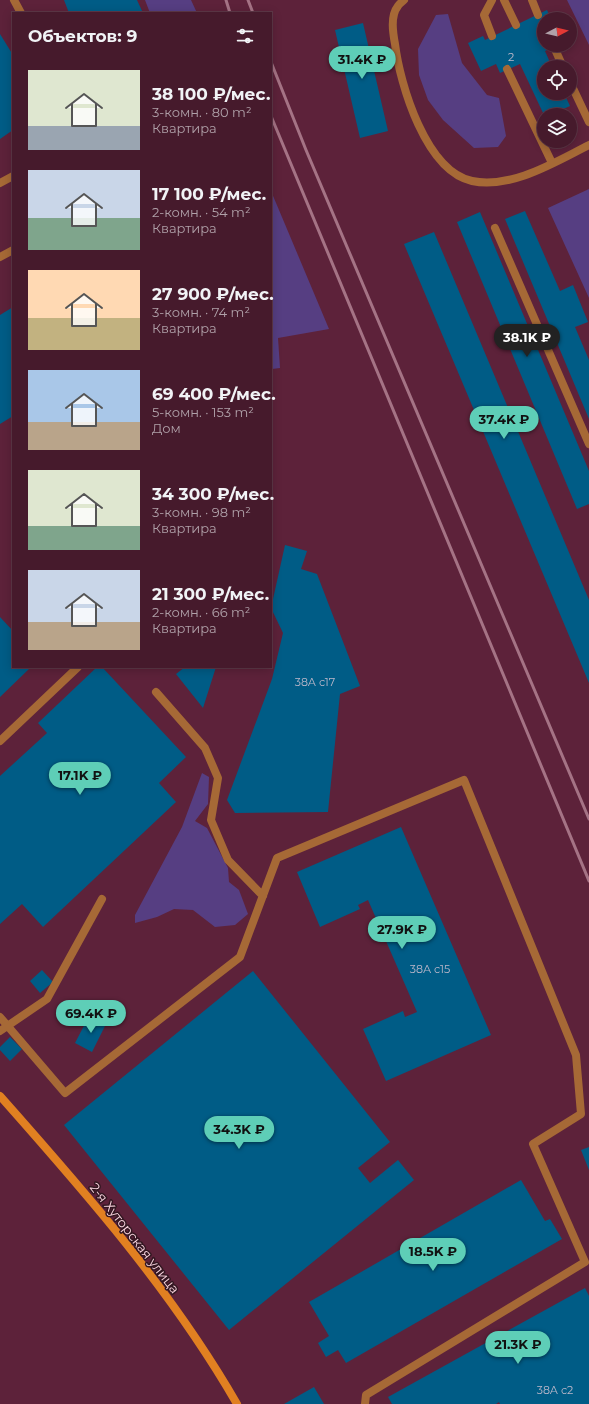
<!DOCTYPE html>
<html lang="ru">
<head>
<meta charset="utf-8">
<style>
	:root { --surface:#461a2c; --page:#502738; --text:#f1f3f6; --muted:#b0a1a9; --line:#5e3848; --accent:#5eceb7 }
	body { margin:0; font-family:Montserrat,sans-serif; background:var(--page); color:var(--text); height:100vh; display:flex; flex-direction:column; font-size:15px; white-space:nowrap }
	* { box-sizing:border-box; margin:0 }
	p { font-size:13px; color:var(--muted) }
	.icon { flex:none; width:22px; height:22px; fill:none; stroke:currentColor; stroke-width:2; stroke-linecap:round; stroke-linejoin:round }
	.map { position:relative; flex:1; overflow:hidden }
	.sheet { position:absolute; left:12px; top:12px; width:260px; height:656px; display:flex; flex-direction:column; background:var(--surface); border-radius:0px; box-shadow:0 2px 10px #0003,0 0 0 1px var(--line) }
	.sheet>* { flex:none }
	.needle { width:26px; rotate:83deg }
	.buttons { position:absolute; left:537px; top:12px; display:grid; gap:8px }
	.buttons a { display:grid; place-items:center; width:40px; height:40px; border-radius:50%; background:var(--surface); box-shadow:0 2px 10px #0003,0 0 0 1px var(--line); font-size:20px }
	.price { position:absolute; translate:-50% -34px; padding:0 9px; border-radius:14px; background:var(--accent); color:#111; font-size:13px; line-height:26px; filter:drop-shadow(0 1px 2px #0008) }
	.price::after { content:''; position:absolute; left:50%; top:24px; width:12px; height:9px; margin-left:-6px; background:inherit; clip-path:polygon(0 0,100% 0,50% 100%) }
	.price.on { background:#222; color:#fff }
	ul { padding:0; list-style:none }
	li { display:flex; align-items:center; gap:12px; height:100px; padding:0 16px }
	li span { display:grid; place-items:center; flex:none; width:112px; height:80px; border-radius:0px; color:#555 }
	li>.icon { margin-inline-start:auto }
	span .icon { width:48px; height:48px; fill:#fffc; stroke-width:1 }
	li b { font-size:17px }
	h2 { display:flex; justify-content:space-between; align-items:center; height:48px; padding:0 16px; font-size:17px }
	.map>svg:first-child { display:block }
	.green { fill:#563e82 }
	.building { fill:#005c86 }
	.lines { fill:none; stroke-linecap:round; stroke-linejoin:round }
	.lane { stroke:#a66936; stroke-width:8 }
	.street { stroke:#a66936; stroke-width:8 }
	.secondary { stroke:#e18021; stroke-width:8 }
	.rail { stroke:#a57385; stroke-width:3 }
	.labels { text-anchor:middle; stroke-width:3; stroke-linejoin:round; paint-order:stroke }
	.number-label { font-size:11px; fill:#bdb8ca }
	.street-label { font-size:13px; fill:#fcd6e1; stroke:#321721 }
</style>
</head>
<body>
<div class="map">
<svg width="589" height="1404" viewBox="0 0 589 1404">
	<rect width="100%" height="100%" fill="#5d223a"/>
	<path class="green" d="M145 0H191L197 13H150Z
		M567 0H589V45Z
		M448 14 462 63 487 95 499 98 506 136 498 147 474 148 443 120 428 100 419 75 418 49 436 15Z
		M589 189V298L548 208Z
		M271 191 329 329 278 338 280 368 272 369Z
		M202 773 209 777 208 804 195 821 207 828 228 868 229 882 239 890 248 914 235 925 215 927 193 910 174 909 157 917 135 923V915L182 827Z"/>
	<path class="building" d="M64 0H137L143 13H69Z
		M547 10 551 19H544V45H558L545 51 552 67H544V93H564L570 106 550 115H544L520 64 500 73 496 64 481 71 468 43 483 36 485 40Z
		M363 23 388 131 360 138 335 30Z
		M0 34 13 55V130L0 139Z
		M525 211 560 291 573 285 588 322 575 327 589 360V419L505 219Z
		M480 212 589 471V504L577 509 457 222Z
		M434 232 589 600V683L404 244Z
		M13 307V416L0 424V315Z
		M285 545 307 551 301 569 317 574 360 686 340 694 328 812 235 813 227 800 272 679 283 633 271 608Z
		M0 617 13 631V667H27L29 669 0 697Z
		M97 667H102L186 757 159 783 176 802 43 927 22 904 0 924V776L47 733 38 723Z
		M185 667H216L203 708 176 674Z
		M401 827 491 1035 386 1081 363 1029 403 1011 405 1017 417 1012 368 900 358 905 360 909 320 927 297 872Z
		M42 970 53 982 40 993 30 981Z
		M253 971 390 1142 358 1168 370 1183 398 1160 414 1180 229 1330 64 1125Z
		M89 1016 106 1024 92 1052 75 1043Z
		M10 1037 22 1049 10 1061 0 1050V1047Z
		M589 1147V1170L581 1150Z
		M521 1180 545 1221 550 1219 562 1239 346 1363 338 1350 326 1357 318 1343 329 1336 309 1302Z
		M585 1288 589 1296V1404H500L499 1402 496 1404H392L388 1397Z
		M314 1387 324 1404H284Z"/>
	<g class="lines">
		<path class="lane" d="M14 0 21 13
			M492 0 484 15 492 36
			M504 0 516 25
			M532 0 538 15
			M554 47 563 67
			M507 69 552 163
			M570 82 589 122
			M495 228 589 444
			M0 257 13 250
			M156 692 205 748 218 778 211 820 228 860 263 896
			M0 741 78 667
			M0 1017 65 1093 240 957 277 858 464 780 576 1055 581 1114 533 1144 585 1262 366 1395 365 1404
			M0 1031 47 999 102 899"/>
		<path class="street" d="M404 0C402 2 399 4 398 6 390 16 393 33 395 44 400 85 426 171 472 181 512 189 555 162 589 145
			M0 183 13 176"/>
		<path class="secondary" d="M0 1096C86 1193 172 1291 237 1404"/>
		<path class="rail" d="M226 0 230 13
			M248 0 253 13
			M271 62 306 150 589 819
			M271 116 589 881"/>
	</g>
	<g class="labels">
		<g class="number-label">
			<text x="511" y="61">2</text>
			<text x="315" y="686">38А с17</text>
			<text x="430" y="973">38А с15</text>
			<text x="555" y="1394">38А с2</text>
		</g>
		<g class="street-label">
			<text transform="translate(135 1238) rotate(52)" y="5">2-я Хуторская улица</text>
		</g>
	</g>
</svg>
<div class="buttons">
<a><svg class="needle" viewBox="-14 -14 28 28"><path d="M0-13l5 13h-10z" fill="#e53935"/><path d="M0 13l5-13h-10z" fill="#b0a1a9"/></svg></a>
<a><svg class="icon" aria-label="locate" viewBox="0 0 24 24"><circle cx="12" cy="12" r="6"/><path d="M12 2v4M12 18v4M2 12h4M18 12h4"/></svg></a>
<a><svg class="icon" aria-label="layers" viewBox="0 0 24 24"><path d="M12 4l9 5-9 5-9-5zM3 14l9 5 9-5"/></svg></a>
</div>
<b class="price" style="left:362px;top:80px">31.4K ₽</b>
<b class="price on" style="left:527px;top:358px">38.1K ₽</b>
<b class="price" style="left:504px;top:440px">37.4K ₽</b>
<b class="price" style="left:80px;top:796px">17.1K ₽</b>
<b class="price" style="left:402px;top:950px">27.9K ₽</b>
<b class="price" style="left:91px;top:1034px">69.4K ₽</b>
<b class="price" style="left:239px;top:1150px">34.3K ₽</b>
<b class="price" style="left:433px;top:1272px">18.5K ₽</b>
<b class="price" style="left:518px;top:1365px">21.3K ₽</b>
<section class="sheet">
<h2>Объектов: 9<svg class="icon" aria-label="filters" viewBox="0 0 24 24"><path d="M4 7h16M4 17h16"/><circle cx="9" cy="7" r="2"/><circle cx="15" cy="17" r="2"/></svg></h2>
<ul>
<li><span style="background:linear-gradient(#dfe7d0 70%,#9aa5b1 0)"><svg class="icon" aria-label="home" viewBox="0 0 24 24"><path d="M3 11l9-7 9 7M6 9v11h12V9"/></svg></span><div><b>38 100 ₽/мес.</b><p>3-комн. · 80 m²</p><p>Квартира</p></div></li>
<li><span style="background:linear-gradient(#c9d6e8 60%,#7fa58c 0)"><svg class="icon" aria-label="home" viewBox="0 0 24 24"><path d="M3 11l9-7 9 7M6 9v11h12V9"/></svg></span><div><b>17 100 ₽/мес.</b><p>2-комн. · 54 m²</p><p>Квартира</p></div></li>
<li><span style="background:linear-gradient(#ffd9b3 60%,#c2b280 0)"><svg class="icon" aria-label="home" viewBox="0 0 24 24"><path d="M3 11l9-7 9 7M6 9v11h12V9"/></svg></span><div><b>27 900 ₽/мес.</b><p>3-комн. · 74 m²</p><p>Квартира</p></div></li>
<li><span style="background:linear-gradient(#a9c7e8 65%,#b9a48a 0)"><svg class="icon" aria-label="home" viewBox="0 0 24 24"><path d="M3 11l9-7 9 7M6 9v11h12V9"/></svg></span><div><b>69 400 ₽/мес.</b><p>5-комн. · 153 m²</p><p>Дом</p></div></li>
<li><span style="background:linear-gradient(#dfe7d0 70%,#7fa58c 0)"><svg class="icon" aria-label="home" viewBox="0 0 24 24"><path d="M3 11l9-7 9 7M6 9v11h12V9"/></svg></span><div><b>34 300 ₽/мес.</b><p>3-комн. · 98 m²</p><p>Квартира</p></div></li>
<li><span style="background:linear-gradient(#c9d6e8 65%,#b9a48a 0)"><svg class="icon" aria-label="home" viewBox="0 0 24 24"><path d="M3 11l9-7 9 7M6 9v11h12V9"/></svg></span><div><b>21 300 ₽/мес.</b><p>2-комн. · 66 m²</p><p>Квартира</p></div></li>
</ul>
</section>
</div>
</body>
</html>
